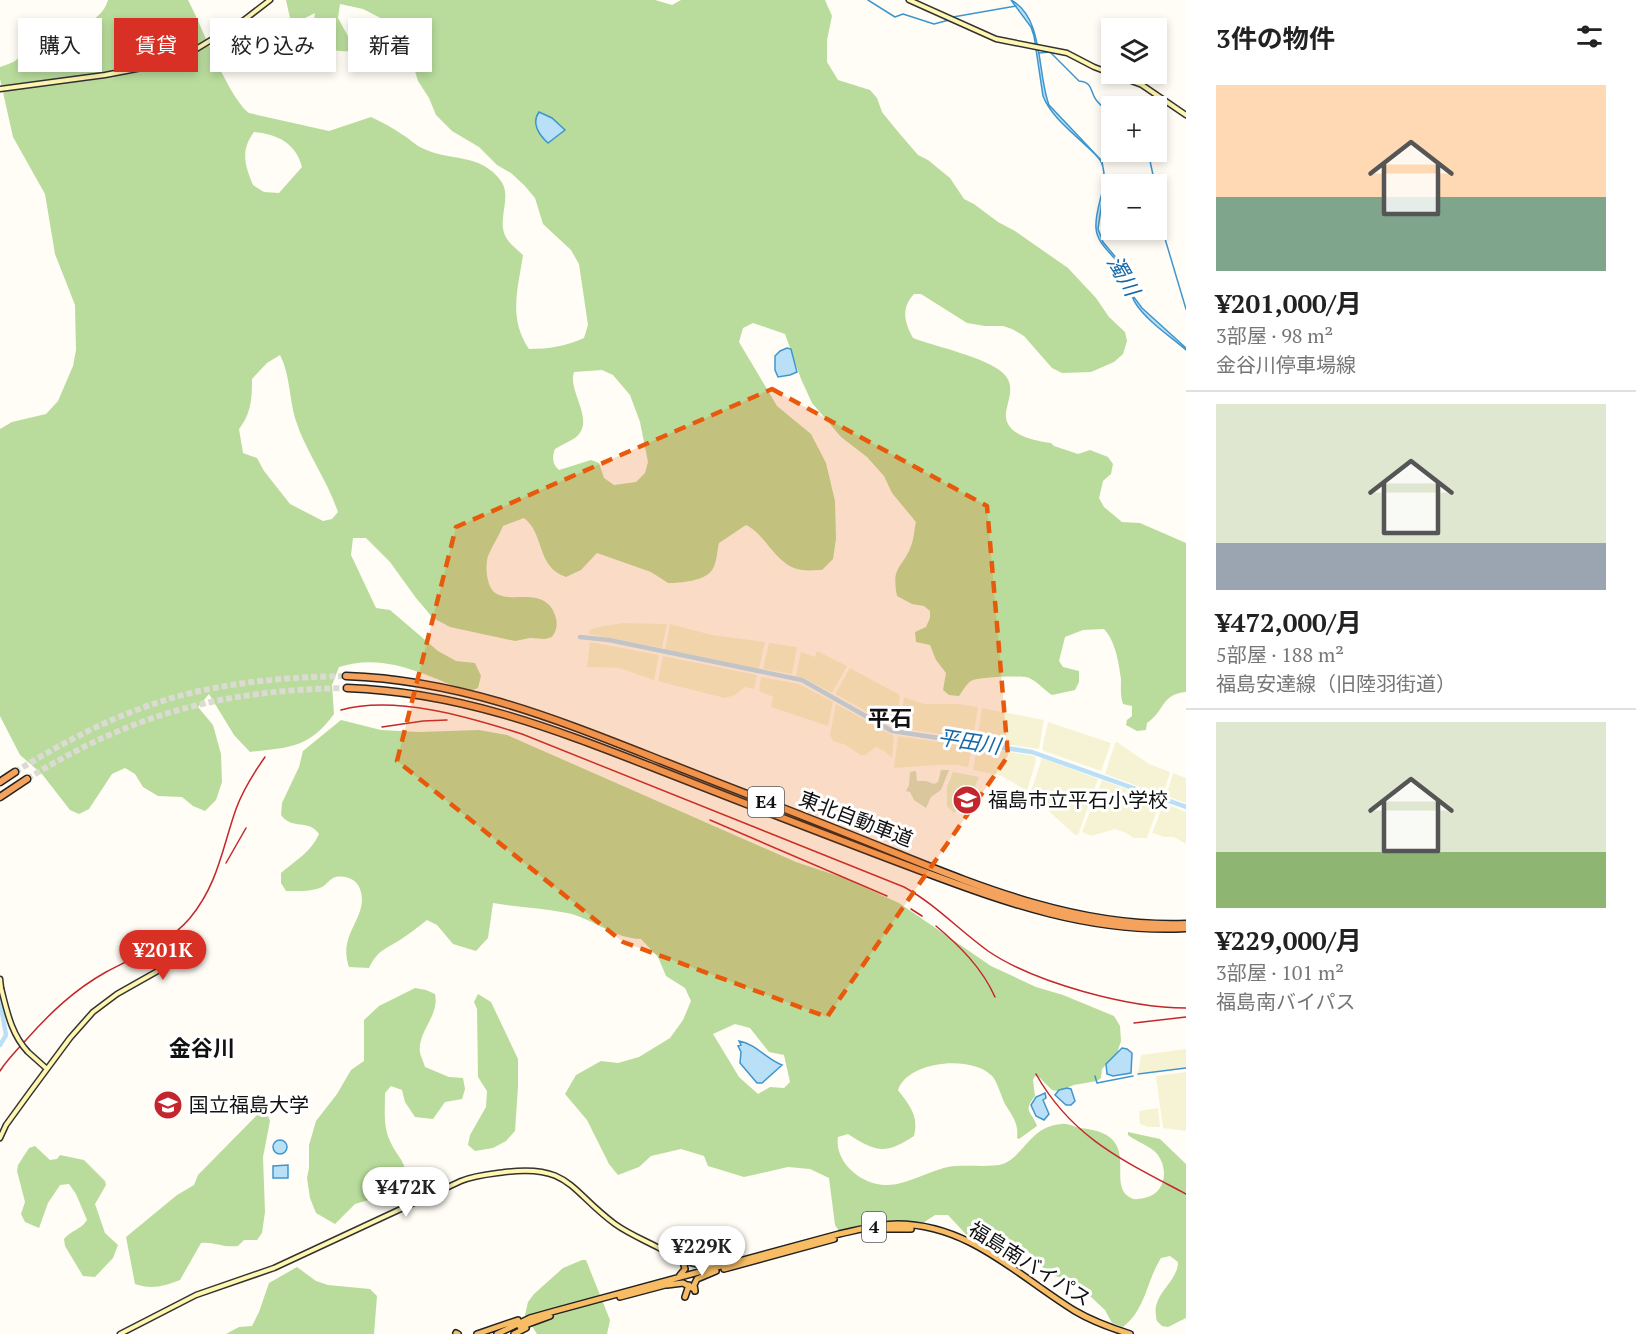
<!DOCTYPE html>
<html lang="ja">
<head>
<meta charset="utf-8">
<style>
	:root { --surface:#fff; --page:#f6f6f6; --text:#222; --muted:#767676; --line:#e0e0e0; --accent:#d93025 }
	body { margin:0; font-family:"PT Serif","Noto Sans JP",serif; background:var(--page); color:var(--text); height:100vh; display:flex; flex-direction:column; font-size:22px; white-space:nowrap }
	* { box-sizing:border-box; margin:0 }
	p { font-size:20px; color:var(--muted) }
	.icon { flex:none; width:33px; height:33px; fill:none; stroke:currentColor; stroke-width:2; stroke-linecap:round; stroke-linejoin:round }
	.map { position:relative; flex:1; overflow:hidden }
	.side { display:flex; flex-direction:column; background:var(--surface); width:450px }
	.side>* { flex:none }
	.banner { position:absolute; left:18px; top:18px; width:570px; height:54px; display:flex; gap:12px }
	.fabs { position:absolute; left:1101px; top:18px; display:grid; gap:12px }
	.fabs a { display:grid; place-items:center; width:66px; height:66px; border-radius:0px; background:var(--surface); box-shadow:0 3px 9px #0003; font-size:30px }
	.price { position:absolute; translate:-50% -51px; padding:0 14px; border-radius:21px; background:#fff; color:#222; font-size:20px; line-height:39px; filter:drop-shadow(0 2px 3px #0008) }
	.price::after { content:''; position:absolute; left:50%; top:36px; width:18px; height:14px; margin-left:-9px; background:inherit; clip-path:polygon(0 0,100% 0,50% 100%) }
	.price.on { background:var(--accent); color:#fff }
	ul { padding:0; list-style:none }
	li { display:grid; align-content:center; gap:12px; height:318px; padding:0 30px }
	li+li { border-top:2px solid var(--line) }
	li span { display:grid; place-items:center; height:186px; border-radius:0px; color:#555 }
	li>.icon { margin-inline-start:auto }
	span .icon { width:108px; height:108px; fill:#fffc; stroke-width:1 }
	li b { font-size:26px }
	h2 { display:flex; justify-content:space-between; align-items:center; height:72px; padding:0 30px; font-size:26px }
	.tag { padding:0 21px; border-radius:0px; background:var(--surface); box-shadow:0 3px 9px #0003; font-size:21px; line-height:54px }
	.tag.on { background:var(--accent); color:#fff }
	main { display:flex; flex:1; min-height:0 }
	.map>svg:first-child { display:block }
	.farmland { fill:#f6f3d4 }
	.forest { fill:#b9dc9c; fill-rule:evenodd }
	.cemetery { fill:#d9e3c4 }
	.pitch { fill:#e6f2cf }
	.water { fill:#b9e0f7; stroke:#3f96cf; stroke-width:1.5 }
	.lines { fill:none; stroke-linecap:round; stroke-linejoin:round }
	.stream { stroke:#3f96cf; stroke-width:1.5 }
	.river { stroke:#b9e0f7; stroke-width:4.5 }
	.motorway-tunnel { stroke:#dbdad3; stroke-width:6; stroke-dasharray:6 3; stroke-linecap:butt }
	.secondary-casing { stroke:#333; stroke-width:7 }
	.trunk-casing { stroke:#222; stroke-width:8 }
	.motorway-casing { stroke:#222; stroke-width:9 }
	.secondary { stroke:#fff6b0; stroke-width:4 }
	.trunk { stroke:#f7bc64; stroke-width:5 }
	.motorway { stroke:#f5a25d; stroke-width:6 }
	.rail { stroke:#c4262e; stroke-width:1.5 }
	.secondary-bridge-casing { stroke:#333; stroke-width:7; stroke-linecap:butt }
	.secondary-bridge { stroke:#fff6b0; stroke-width:4 }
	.marked { fill:#e8590c; fill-opacity:0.2; stroke:#e8590c; stroke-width:4.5; stroke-dasharray:12 8; stroke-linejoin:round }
	.labels { text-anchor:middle; stroke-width:6; stroke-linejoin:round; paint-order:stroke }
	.shield { fill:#fff; stroke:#585858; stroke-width:1.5 }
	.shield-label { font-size:18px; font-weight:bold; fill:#111 }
	.poi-label { font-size:20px; fill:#111; stroke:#fff; text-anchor:start }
	.street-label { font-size:20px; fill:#111; stroke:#fff }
	.water-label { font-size:21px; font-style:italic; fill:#1768a6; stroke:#fff }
	.quarter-label { font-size:22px; font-weight:bold; fill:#111; stroke:#fff }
</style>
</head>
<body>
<main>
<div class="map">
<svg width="1186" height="1334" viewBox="0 0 1186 1334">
	<rect width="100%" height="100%" fill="#fffdf5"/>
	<path class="farmland" d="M624 623 667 624 662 648 589 634V630L603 626Z
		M670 624 712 635 765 642 759 669 665 650Z
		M590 642 659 655 654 680 619 668 587 667Z
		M769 643 797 647 792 674 763 669Z
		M817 651 847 666 832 693 804 678 796 676 801 652 815 657Z
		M663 656 757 675 754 689 745 687 735 695 725 698 665 683 658 681Z
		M850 668 900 695 896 728 835 694Z
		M761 677 799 684 833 702 828 726 771 707 773 697 759 691Z
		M904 697 924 704H959L978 707 973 739 900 728Z
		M836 704 894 736 892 758 884 751 876 747 865 755H860L846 745 833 741 830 735Z
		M982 708 1044 720 1039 749 977 740Z
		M1048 722 1111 743 1101 771 1044 751 1042 749Z
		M898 736 972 747 968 767 957 765H937L894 768Z
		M1117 742 1149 764 1170 772 1164 793 1162 795 1105 774 1115 743Z
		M977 747 1035 756 1036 761 1027 791 1002 776 973 770Z
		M1042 758 1098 779 1078 835H1075L1030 794Z
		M1173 773 1186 778V803L1166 796Z
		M1102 780 1160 802 1147 838H1134L1126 833 1115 829 1091 836 1082 832Z
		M1164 803 1186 812V844L1174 837H1164L1152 833Z
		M1186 1049V1068L1138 1073 1141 1055Z
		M1186 1072V1131L1163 1128 1156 1076Z
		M1158 1108 1160 1127H1148L1140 1124 1139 1111Z"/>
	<path class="forest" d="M108 0H188C202 26 228 97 249 113L329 131 371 117C382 122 393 128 403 135 410 139 415 145 422 148 449 162 480 152 501 181 513 198 495 221 507 239 511 245 518 250 523 255 518 289 508 318 529 349 548 349 567 346 584 338L588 325 579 264 571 250 543 224 535 198 524 185 511 173 497 165 479 147 452 131 436 115 429 98 418 81 402 29 363 9 340 4 338 18 356 51C342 52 321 51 311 40L315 13 301 20 290 18 286 0H655L672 5 681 0H825L832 16 827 40V62L838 80 870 90 877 98 882 112 899 133 918 155 928 160 950 178 964 199 974 204 998 222 1015 231 1068 268 1096 298 1109 317 1125 332 1127 341 1123 354 1114 362 1091 372 1062 373 1052 368 1024 336 1012 329 1003 326H985L967 323 921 294H914C901 308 904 322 913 338 937 347 985 357 1003 373 1016 385 1008 399 1006 412 1003 435 1035 441 1051 443L1054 446 1078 454 1090 450 1108 457 1113 464 1111 474 1103 481 1099 498 1104 507 1122 522 1140 523 1186 543V692C1161 694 1165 711 1147 723L1146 730 1137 731 1126 725 1127 720 1132 716V706L1123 704C1120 695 1121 687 1121 679 1119 663 1115 640 1104 629L1083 630 1065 637 1059 661 1063 667 1079 671V682L1075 690 1052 695C1044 690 1037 681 1029 678 1023 675 977 677 971 681 967 683 962 692 959 696L949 695 943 690 946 673 936 660 930 645 916 642 915 632 926 627 930 618V611L924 606 912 604 897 596C891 565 902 570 911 546 914 539 914 530 916 522L892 493 884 476 867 457 841 437 812 403 801 379 785 334 753 323 743 328 739 342 777 406 811 434 826 463 835 501 836 539 833 559 822 570C816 570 809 571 802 570 776 567 767 535 746 525L719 543C717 551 717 563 712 570 705 581 680 583 668 583L651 572 597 553 581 570 566 577C536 567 545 534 524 518L503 526C499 536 492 546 488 556 486 563 486 573 488 580 495 615 542 579 555 615 558 624 557 630 552 637L545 639 530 638 515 641 450 627 433 618 416 598 390 562 366 538H353L351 555 376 608 390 610 438 651 456 661 475 663 481 676 478 688 468 692C427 675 384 652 339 667L332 685 334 714C308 749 290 747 250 752L234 735 209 694 198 707 213 725 221 754 222 782 216 800 205 811 193 806 182 797 158 796 143 787 135 774 125 768 112 774 89 809 79 814 70 810 42 774 20 755 0 716V429L12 422 46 414 58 401 73 366 76 350 75 305 55 254 45 194 13 137 0 79V67C17 62 24 57 26 39L38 31 70 33 74 31C89 22 103 17 108 0ZM254 132C277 134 296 143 302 167L279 193 264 192 253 185C245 165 240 151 254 132ZM280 355C290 374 289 397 295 418 305 451 327 479 338 512L332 519 323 521 290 504 264 471 257 458 243 453 239 429C251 414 252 399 252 379L267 363ZM602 370 613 375 630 395 640 422 648 462 645 473 636 482 614 485 604 478 599 463 591 460 559 470C552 464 552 457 555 449 561 445 569 442 575 438 597 421 567 392 574 372Z
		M341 720 381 730 419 732 479 730 507 735 796 862 844 878 899 903 991 966 1036 987 1063 995 1114 1016 1120 1026 1121 1041 1117 1053 1102 1069 1101 1078 1097 1081 1074 1085 1058 1091 1052 1090 1040 1078 1035 1076 1033 1080 1035 1096C1022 1112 1032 1111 1037 1126L1019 1139 1017 1138C1019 1123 1012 1116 1005 1104 1001 1096 997 1080 991 1075 970 1055 908 1061 898 1090 910 1106 919 1116 914 1136 885 1155 876 1152 848 1134L838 1137C834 1163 863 1186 887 1185 906 1185 929 1171 948 1167 964 1164 990 1168 1003 1164 1025 1155 1030 1126 1062 1124 1068 1123 1074 1127 1080 1128 1147 1134 1103 1184 1131 1198 1135 1200 1139 1199 1144 1198 1165 1194 1169 1171 1158 1155 1150 1145 1138 1143 1128 1135V1132L1160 1139 1186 1164V1318L1168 1327 1162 1326 1157 1321C1156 1317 1155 1310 1156 1306 1160 1289 1178 1279 1178 1262L1170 1256 1161 1258C1146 1282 1146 1309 1123 1327L1112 1323 1105 1310 1076 1283 1064 1278 1050 1275 1026 1249 1020 1246 1008 1247 995 1253 975 1244 948 1215H935L920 1225 872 1226 839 1231 835 1225 829 1178 810 1169 788 1167 744 1177 708 1166 704 1156 681 1149 651 1156 639 1167 618 1175 609 1164 587 1120 565 1094 576 1075 601 1061 618 1063 639 1057 670 1038 683 1020 691 1001 685 988 666 976 658 957 641 939C615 939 592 918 567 913 543 908 517 907 493 903L488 938 476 951 453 944 437 925 427 920C418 927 409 934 400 940 384 950 378 950 369 968L349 967C337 933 370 917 360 889 357 879 343 874 333 878 329 880 326 885 322 887 311 892 297 891 286 891L281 883V873C295 861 312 851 319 834 308 818 293 831 281 815L282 803 299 767 303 751ZM735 1024 750 1028 769 1052 784 1055 790 1082 784 1088 770 1087 758 1094 739 1077 713 1034Z
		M415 988 426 990 435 994C440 1016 417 1031 420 1053 421 1057 424 1063 425 1067L449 1077 463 1078 465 1089 462 1099 445 1102 433 1119 415 1117 405 1102 402 1090 391 1086 385 1093C385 1109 383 1126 390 1141 399 1161 407 1159 406 1185L399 1191 355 1204 335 1224 316 1213 310 1198 307 1178 309 1168V1145L316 1121 337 1094 351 1070 364 1061V1020L379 1006Z
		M478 994 491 1002 518 1059V1087L515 1131 506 1141 493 1148 475 1151 468 1145 470 1135 486 1107 487 1091 478 1077 477 1009 474 1002Z
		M266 1111 270 1121 263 1157 265 1212 262 1233 257 1240H244L238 1246C223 1248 213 1241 201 1243L180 1280C164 1286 152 1290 135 1284L126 1237 177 1195 194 1185 198 1175 258 1114Z
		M35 1146 50 1160 57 1159 60 1155 84 1160 105 1181 106 1185 95 1204 105 1233 118 1245 113 1258 95 1277 83 1276 65 1246 64 1239C70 1231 82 1229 87 1220L76 1194 69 1184 60 1185 48 1203 39 1228 25 1222 21 1214 25 1202 17 1171 18 1165 29 1148Z
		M582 1260H586L610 1320 607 1334H537L525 1315 528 1302 534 1294 563 1268Z
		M297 1267 316 1281 328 1285 370 1289 377 1296 374 1334H226L239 1327 252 1326 259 1312 269 1283Z"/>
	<path class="cemetery" d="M941 770H949L941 790 931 797 926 808 914 800 910 792 906 791 909 785 910 772 916 771 917 781H926L934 784 938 782Z"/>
	<path class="pitch" d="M953 772 979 777 969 801 965 799 954 813 947 806V787Z"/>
	<path class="water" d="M1011 0C1044 17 1037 74 1049 105L1102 161 1105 181 1098 229 1103 242 1123 266 1131 285 1133 296 1142 308 1186 348V350C1170 336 1148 322 1136 304 1128 292 1128 277 1120 266 1112 253 1097 244 1096 228 1094 206 1112 181 1100 160 1095 153 1087 147 1081 141 1067 128 1050 114 1043 96L1034 36 1031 27Z
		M539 112 552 118 565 130 548 143C539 135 531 123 539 112Z
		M787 348 791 349 797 372 790 375 778 377 775 370V356L780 351Z
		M739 1041C756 1044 766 1059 782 1065L762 1083H757L740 1063 741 1052 738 1046 741 1045Z
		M1122 1048 1127 1049 1132 1053 1131 1073 1113 1076 1107 1074 1106 1064Z
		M1067 1088 1071 1089 1075 1101 1071 1105H1066L1055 1095 1059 1090Z
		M1045 1093 1046 1098 1043 1100 1049 1114 1044 1120 1036 1116 1031 1105 1036 1097Z
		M273 1147a7 7 0 1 1 14 0a7 7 0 1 1-14 0Z
		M288 1165V1178H273V1166Z"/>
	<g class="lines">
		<path class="stream" d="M868 0 895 17 903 14 934 24 949 20
			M953 17 1016 6
			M1039 53 1050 52 1079 81C1094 82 1090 94 1097 101 1101 106 1106 110 1112 115
			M1137 152 1150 161 1155 184
			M1156 192 1160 208V222L1186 309
			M1138 1074 1186 1068
			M1095 1076 1097 1083 1133 1076"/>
		<path class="river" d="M580 637 609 640 802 680 892 731 1032 752 1186 807
			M0 1001 6 1035 0 1045"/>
		<path class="motorway-tunnel" d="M15 772C63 742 115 715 169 699 225 682 288 677 346 676
			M27 779C133 713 223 690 347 688"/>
		<g class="secondary-casing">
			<path id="secondary" d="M909 0 996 39 1067 53 1094 67 1142 85 1186 115
				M0 89 105 75 168 63 193 51 244 20 270 0
				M0 979 1 988
				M28 1052 47 1069
				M0 1138 6 1125 30 1092 70 1038 93 1012 117 994 202 946
				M120 1334 196 1295 274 1268 461 1181C475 1175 490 1174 505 1172 570 1164 570 1191 615 1224 629 1234 644 1240 659 1248 678 1258 693 1267 714 1266"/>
		</g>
		<g class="trunk-casing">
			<path id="trunk" d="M881 1229H911
				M724 1269 834 1239
				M680 1275 685 1269 683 1261
				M667 1285 683 1283 694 1289
				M695 1291 694 1285 697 1279 716 1271
				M620 1297 669 1284
				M685 1297 689 1285
				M520 1327 550 1316
				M456 1333 458 1334
				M477 1334 518 1320
				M497 1334 530 1318 555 1311 839 1234C858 1230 878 1224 897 1224 969 1224 1018 1276 1075 1311 1092 1321 1111 1328 1130 1334
				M514 1334 526 1328"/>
		</g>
		<g class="motorway-casing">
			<path id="motorway" d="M346 676C462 680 558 720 665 762 741 792 817 821 893 852 987 890 1082 928 1186 924
				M347 688C460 692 554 729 657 769 744 803 831 837 919 870 1007 903 1090 933 1186 928
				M0 782 15 772
				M0 797 27 779"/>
		</g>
		<use href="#secondary" class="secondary"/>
		<use href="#trunk" class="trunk"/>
		<use href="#motorway" class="motorway"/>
		<path class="rail" d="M341 710C395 695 469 717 522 734L904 887C935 904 959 930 988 951 1035 983 1129 1008 1186 1008
			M382 727 423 721 447 720
			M710 820 887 896
			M226 863 246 828
			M911 909 922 916
			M936 926C960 946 982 968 995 997
			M1134 1023 1186 1017
			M0 1071C7 1060 17 1050 26 1040 50 1013 74 990 106 972 136 956 168 944 190 918 218 884 222 849 236 809 243 790 253 774 265 757
			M1036 1074C1072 1138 1124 1161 1186 1194"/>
		<g class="secondary-bridge-casing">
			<path id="secondary-bridge" d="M1 988C7 1011 11 1034 28 1052"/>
		</g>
		<use href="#secondary-bridge" class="secondary-bridge"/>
	</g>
	<path class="marked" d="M772 389 987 506 1008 756 827 1017 623 942 397 761 456 527Z"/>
	<defs>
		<g id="school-disc" transform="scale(1.5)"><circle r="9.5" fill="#c4262e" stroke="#fff"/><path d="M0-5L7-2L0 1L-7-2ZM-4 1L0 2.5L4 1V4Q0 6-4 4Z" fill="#fff"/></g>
		<g id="university-disc" transform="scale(1.5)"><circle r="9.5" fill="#c4262e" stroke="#fff"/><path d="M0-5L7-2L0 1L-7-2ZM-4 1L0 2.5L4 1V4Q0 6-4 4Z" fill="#fff"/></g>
	</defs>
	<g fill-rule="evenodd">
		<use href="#school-disc" x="967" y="800"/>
		<use href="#university-disc" x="168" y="1105"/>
	</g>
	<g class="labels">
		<g class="shield">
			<rect x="748" y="787" width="36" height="30" rx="4.5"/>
			<rect x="862" y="1212" width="24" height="30" rx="4.5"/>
		</g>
		<g class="shield-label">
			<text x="766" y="808">E4</text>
			<text x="874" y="1233">4</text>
		</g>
		<g class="poi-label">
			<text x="988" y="807">福島市立平石小学校</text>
			<text x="189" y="1112">国立福島大学</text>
		</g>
		<g class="street-label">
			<text transform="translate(856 819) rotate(21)" y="7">東北自動車道</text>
			<text transform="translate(1030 1264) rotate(32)" y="7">福島南バイパス</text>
		</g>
		<g class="water-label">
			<text transform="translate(1123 276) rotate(60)" y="7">濁川</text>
			<text transform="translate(969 742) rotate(9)" y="7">平田川</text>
		</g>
		<g class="quarter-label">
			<text x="890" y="726">平石</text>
			<text x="202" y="1056">金谷川</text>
		</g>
	</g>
</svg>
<div class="fabs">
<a><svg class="icon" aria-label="layers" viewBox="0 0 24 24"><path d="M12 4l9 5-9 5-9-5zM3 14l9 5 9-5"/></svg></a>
<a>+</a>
<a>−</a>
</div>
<b class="price on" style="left:163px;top:981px">¥201K</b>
<b class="price" style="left:406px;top:1218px">¥472K</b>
<b class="price" style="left:702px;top:1277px">¥229K</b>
<div class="banner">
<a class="tag">購入</a>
<a class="tag on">賃貸</a>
<a class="tag">絞り込み</a>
<a class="tag">新着</a>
</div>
</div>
<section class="side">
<h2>3件の物件<svg class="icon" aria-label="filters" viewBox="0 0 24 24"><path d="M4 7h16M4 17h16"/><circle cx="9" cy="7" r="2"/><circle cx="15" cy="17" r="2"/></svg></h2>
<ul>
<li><span style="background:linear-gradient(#ffd9b3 60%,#7fa58c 0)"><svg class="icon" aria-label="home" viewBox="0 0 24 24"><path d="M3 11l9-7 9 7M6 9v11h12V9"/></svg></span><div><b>¥201,000/月</b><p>3部屋 · 98 m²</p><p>金谷川停車場線</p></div></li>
<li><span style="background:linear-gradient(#dfe7d0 75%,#9aa5b1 0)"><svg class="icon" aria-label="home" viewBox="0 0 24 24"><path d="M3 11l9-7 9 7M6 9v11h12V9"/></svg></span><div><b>¥472,000/月</b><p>5部屋 · 188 m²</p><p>福島安達線（旧陸羽街道）</p></div></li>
<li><span style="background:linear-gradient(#dfe7d0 70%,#8fb573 0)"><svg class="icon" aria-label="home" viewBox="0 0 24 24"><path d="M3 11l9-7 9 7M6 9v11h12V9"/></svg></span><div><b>¥229,000/月</b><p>3部屋 · 101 m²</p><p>福島南バイパス</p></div></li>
</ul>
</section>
</main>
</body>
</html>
